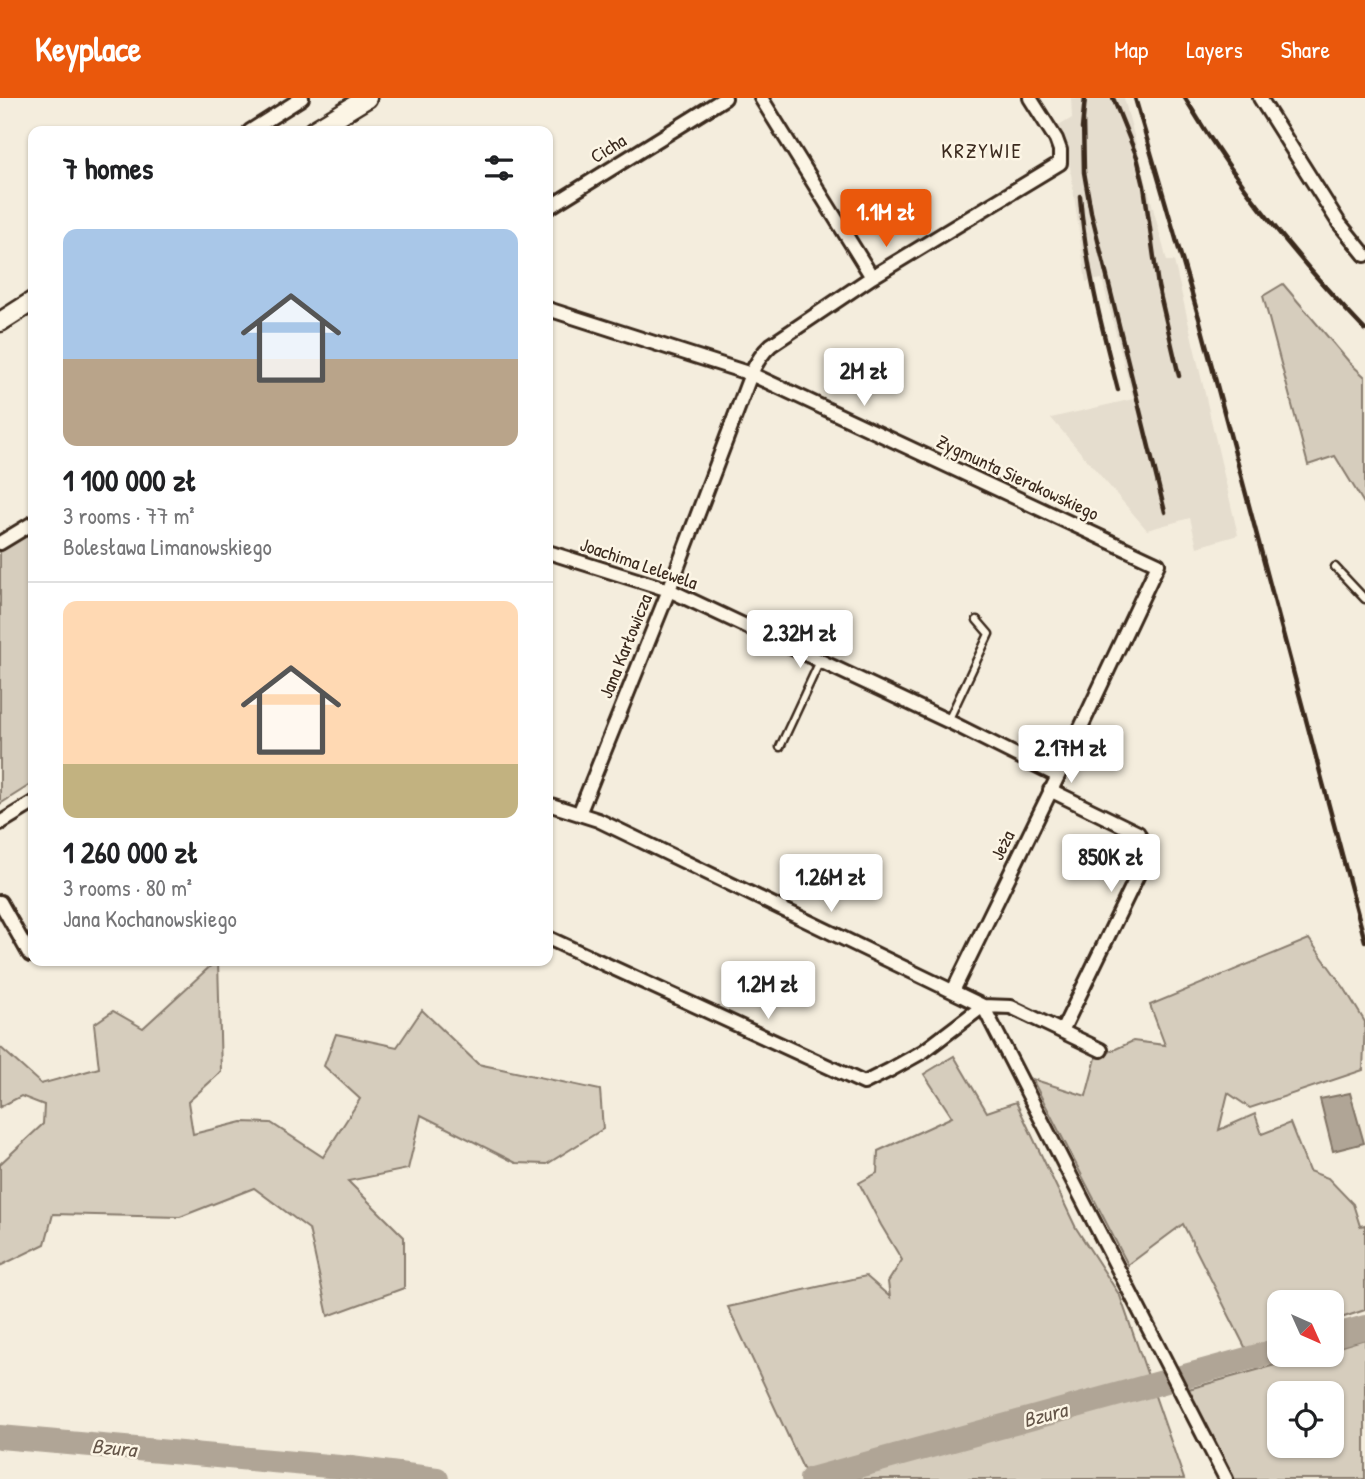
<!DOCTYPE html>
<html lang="en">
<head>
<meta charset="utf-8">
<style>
	:root { --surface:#fff; --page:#f6f6f6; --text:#202124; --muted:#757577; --line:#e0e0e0; --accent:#ea580c }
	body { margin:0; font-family:"Patrick Hand",sans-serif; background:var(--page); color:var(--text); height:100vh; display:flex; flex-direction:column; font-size:26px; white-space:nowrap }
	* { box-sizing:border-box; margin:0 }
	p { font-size:23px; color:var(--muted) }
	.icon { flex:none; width:38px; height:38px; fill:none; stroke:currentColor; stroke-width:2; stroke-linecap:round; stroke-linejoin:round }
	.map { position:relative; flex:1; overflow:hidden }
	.panel { position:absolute; left:28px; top:28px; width:525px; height:840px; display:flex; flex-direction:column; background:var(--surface); border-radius:14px; box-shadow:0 2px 5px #0004 }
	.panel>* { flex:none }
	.needle { width:46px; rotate:135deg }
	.controls { position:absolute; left:1267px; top:1192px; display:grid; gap:14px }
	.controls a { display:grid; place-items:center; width:77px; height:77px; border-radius:14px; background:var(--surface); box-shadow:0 2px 5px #0004; font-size:35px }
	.price { position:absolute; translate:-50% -60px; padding:0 16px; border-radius:7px; background:#fff; color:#222; font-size:23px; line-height:46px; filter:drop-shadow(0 2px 4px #0008) }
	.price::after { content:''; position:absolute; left:50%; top:42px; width:21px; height:16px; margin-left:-10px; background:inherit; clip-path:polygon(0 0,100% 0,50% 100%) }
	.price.active { background:var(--accent); color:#fff }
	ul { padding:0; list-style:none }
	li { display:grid; align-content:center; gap:14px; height:371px; padding:0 35px }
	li+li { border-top:2px solid var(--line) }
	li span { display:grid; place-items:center; height:217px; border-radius:14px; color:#555 }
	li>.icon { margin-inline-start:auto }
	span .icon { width:126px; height:126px; fill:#fffc; stroke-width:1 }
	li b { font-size:30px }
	h2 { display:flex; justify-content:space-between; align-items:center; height:84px; padding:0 35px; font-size:30px }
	header { display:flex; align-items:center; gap:42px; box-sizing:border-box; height:98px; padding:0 35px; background:var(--accent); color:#fff }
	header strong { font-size:33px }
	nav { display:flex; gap:38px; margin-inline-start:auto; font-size:24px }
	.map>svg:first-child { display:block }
	.built { fill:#e5ddce }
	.green { fill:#d6cdbd; stroke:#887c6e; stroke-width:2; fill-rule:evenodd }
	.water { fill:#b0a596; stroke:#817466; stroke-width:2 }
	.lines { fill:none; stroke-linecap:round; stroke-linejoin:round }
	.river { stroke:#b0a596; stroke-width:24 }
	.service-casing { stroke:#3b2a1e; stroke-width:11 }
	.minor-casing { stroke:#3b2a1e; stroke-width:18 }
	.secondary-casing { stroke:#3b2a1e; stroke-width:23 }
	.service { stroke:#fcf5e5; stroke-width:6 }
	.minor { stroke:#fcf5e5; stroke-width:12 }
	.secondary { stroke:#fcf5e5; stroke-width:18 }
	.rail { stroke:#3b2a1e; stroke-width:4.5 }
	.labels { text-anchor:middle; stroke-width:5; stroke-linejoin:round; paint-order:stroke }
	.street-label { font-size:19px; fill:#3b2a1e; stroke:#fcf5e5 }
	.neighbourhood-label { font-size:21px; letter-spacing:2px; fill:#3b2a1e; stroke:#fcf5e5 }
	.water-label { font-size:21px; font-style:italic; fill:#645548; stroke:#fcf5e5 }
</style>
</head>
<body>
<header>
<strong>Keyplace</strong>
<nav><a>Map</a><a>Layers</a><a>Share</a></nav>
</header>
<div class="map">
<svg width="1365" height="1381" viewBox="0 0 1365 1381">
	<rect width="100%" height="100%" fill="#f4eddd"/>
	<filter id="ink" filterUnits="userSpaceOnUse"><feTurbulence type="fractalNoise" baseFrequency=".0143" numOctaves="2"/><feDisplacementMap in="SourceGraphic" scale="14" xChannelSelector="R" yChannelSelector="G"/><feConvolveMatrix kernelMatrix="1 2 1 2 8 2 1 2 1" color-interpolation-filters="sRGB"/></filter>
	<g filter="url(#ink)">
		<path class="built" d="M1071 0H1124L1167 163H1174L1238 437 1197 449 1190 420 1147 432 1051 320 1133 301 1102 181 1086 184 1069 61 1054 31 1072 20Z"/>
		<path class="green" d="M1283 186 1350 265 1365 279V407L1335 358 1308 367 1263 198Z
			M33 434V685L0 706V454Z
			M1309 841 1345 891 1365 924 1363 972 1250 1010 1228 995 1219 1032 1255 1016 1262 1036 1290 1025 1309 1073 1328 1080 1353 1106 1360 1128 1365 1127V1212L1332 1223V1204H1279V1240L1246 1251 1183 1126 1128 1167 1032 981 1086 998 1096 960 1133 943 1165 947 1150 907Z
			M216 863H218L221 974 188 1004 193 1036 242 1024 271 1025 323 1059 360 1001 324 968 336 936 397 949 422 912 478 966 600 992 603 1031 547 1066 516 1065 421 1017 408 1071 348 1083 404 1139V1190L328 1218 309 1131 254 1090 180 1119 53 1116 45 1146 0 1168V1066L43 1026 44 1007 21 998 0 1009V949L41 986 99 970 94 926 113 913 143 930Z
			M954 958 987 1014 1016 1004 1076 1130 1120 1198 1184 1381H808L728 1209 866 1178 890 1199 888 1184 902 1162 881 1127 859 1085 877 1075 878 1053 952 1019 924 976Z
			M1365 1241V1381H1232L1185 1292 1311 1257 1332 1256V1251ZM1279 1295H1332V1348H1279Z"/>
		<path class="water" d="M1350 995 1364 1045 1333 1053 1320 1001Z"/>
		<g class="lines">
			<path class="river" d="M1332 1238 1365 1229
				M0 1339 351 1370 437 1381
				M811 1381 1279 1252"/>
			<g class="service-casing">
				<path id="service" d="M1335 469 1365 501
					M948 623 989 536 977 522
					M780 649 820 563"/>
			</g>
			<g class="minor-casing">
				<path id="minor" d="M761 0 872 179
					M1260 0 1339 125 1365 157
					M250 33 302 0
					M548 110 725 0
					M548 211 751 276 1158 466 1058 678 953 893
					M0 445 33 425
					M548 454 669 492 948 623 1058 678
					M1050 692 1138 735 1143 748 1145 762 1062 933
					M548 706 598 722 983 908 1011 909 1101 952
					M579 716 669 492 751 276C756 265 762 255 771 247L872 179 1060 65V52L1056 41 1030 0
					M0 725 33 705
					M0 804 30 857 33 855
					M548 840 864 985 890 972 924 953 983 908 1226 1381"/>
			</g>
			<g class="secondary-casing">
				<path id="secondary" d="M313 33 367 0
					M0 224 33 203"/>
			</g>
			<use href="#service" class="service"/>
			<use href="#minor" class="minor"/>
			<use href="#secondary" class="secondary"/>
			<path class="rail" d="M1113 0 1137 59 1144 88 1158 188 1179 278
				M1135 0 1199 220 1365 843
				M1185 0C1235 84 1297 161 1365 232
				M1083 22 1084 74 1091 114 1165 414
				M1082 31 1085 0
				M1080 98C1085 164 1101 227 1118 292"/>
		</g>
	</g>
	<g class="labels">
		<g class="street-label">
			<text transform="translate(608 50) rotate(-32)" y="7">Cicha</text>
			<text transform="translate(1018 379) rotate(25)" y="7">Zygmunta Sierakowskiego</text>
			<text transform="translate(639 465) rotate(19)" y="7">Joachima Lelewela</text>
			<text transform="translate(625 548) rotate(-68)" y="7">Jana Karłowicza</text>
			<text transform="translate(1002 747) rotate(-64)" y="7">Jeża</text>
		</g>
		<g class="neighbourhood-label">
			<text x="982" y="60">KRZYWIE</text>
		</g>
		<g class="water-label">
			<text transform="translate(1045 1317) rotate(-15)" y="7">Bzura</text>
			<text transform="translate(114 1350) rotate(5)" y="7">Bzura</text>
		</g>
	</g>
</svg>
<div class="controls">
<a><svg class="needle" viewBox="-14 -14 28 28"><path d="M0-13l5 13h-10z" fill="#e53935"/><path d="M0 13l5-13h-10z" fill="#757577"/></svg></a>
<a><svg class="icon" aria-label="locate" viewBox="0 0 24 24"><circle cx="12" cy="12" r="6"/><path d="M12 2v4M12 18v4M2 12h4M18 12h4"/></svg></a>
</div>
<b class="price active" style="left:886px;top:151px">1.1M zł</b>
<b class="price" style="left:864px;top:310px">2M zł</b>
<b class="price" style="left:800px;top:572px">2.32M zł</b>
<b class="price" style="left:1071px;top:687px">2.17M zł</b>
<b class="price" style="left:1111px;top:796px">850K zł</b>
<b class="price" style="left:831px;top:816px">1.26M zł</b>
<b class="price" style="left:768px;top:923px">1.2M zł</b>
<section class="panel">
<h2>7 homes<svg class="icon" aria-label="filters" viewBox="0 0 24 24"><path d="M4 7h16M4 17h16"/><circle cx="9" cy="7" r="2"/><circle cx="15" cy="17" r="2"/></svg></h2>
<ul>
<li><span style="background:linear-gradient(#a9c7e8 60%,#b9a48a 0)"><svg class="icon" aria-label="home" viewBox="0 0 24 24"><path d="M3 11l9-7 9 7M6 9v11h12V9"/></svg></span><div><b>1 100 000 zł</b><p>3 rooms · 77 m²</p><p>Bolesława Limanowskiego</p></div></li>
<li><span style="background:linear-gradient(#ffd9b3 75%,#c2b280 0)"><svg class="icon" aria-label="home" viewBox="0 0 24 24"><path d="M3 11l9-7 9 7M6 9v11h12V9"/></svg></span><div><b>1 260 000 zł</b><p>3 rooms · 80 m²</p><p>Jana Kochanowskiego</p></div></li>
</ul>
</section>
</div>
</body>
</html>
